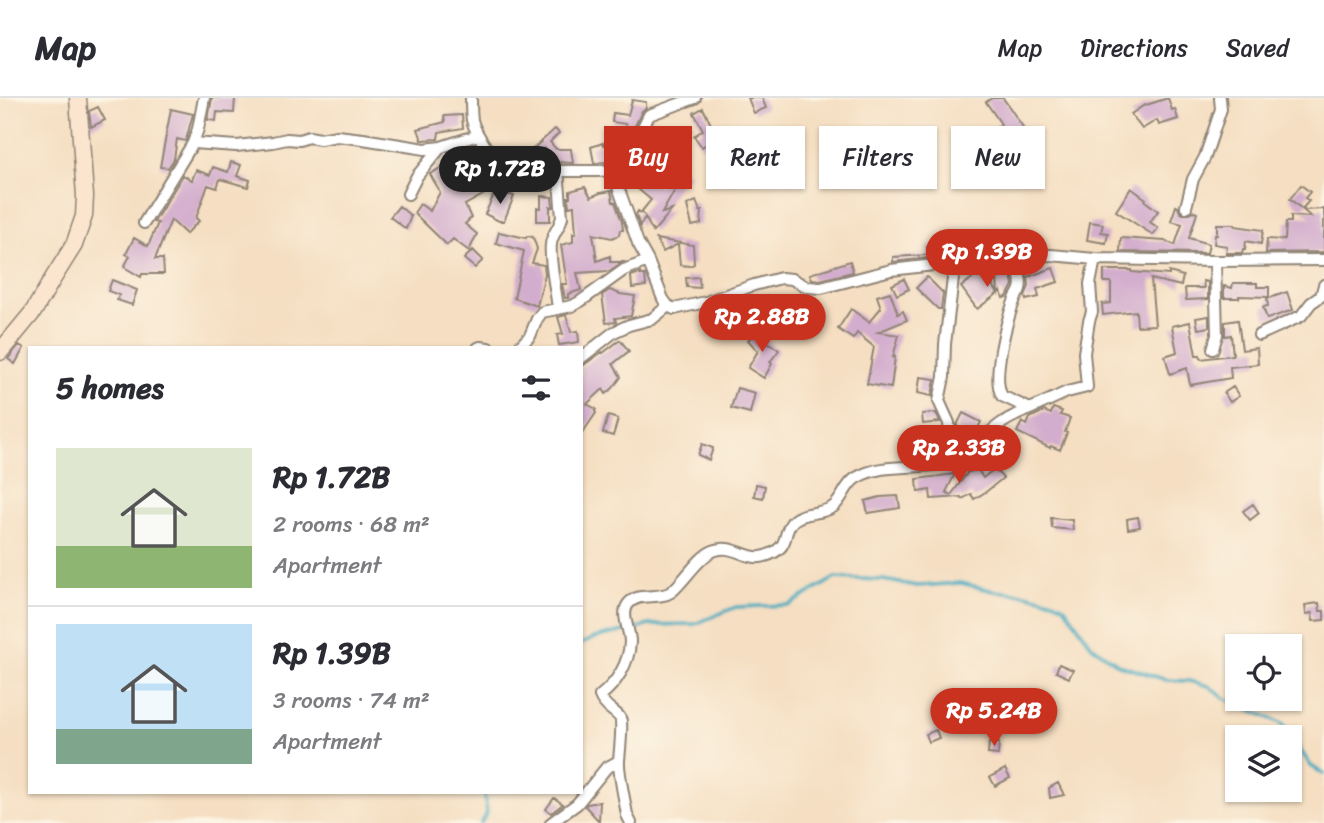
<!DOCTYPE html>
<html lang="en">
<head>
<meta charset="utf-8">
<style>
	:root { --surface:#fff; --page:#f2f2f3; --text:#2b2b33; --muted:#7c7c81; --line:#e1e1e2; --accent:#c8321e }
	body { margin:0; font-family:Sriracha,sans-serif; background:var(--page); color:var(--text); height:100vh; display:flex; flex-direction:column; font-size:26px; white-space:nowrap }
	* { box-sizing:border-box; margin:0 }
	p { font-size:23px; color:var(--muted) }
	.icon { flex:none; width:38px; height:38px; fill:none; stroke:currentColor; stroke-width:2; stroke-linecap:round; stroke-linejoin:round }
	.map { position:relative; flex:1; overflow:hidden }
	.sheet { position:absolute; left:28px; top:248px; width:555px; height:448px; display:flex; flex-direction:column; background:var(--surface); border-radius:0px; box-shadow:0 2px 5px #0004 }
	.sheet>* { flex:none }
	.guide { position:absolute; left:604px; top:28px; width:614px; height:63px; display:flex; gap:14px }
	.tools { position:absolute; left:1225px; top:536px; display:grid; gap:14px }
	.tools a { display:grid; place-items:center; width:77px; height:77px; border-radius:0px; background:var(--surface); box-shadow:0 2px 5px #0004; font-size:35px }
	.price { position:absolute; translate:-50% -60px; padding:0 16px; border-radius:24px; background:var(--accent); color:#fff; font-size:23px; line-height:46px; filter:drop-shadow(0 2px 4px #0008) }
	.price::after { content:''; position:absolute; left:50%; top:42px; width:21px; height:16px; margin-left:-10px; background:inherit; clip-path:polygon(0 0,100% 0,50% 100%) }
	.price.current { background:#222; color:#fff }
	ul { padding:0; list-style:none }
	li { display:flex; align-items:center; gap:21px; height:175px; padding:0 28px }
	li+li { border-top:2px solid var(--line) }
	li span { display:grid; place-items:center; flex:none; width:196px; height:140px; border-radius:0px; color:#555 }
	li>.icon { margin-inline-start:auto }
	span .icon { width:84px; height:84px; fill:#fffc; stroke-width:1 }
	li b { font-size:30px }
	h2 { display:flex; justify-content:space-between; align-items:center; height:84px; padding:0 28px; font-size:30px }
	.tag { padding:0 24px; border-radius:0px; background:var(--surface); box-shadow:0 2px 5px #0004; font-size:24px; line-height:63px }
	.tag.current { background:var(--accent); color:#fff }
	header { display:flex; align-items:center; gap:42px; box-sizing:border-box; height:98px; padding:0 35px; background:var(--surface); border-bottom:2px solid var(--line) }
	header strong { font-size:33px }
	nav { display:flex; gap:38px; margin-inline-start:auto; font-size:24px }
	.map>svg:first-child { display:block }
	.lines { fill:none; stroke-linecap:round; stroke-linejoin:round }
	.stream { stroke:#41aac0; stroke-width:3.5 }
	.building { fill:#d3adcd }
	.street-casing { stroke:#908476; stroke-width:14 }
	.secondary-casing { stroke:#908476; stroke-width:19 }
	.street { stroke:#fff; stroke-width:10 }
	.secondary { stroke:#fbe5cf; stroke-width:16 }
</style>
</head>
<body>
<header>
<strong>Map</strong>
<nav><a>Map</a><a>Directions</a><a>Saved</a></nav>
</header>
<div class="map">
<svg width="1324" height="725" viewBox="0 0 1324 725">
	<rect width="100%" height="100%" fill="#fcf5e5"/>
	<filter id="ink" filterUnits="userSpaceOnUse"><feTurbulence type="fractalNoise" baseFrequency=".0143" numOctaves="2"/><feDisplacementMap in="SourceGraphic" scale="14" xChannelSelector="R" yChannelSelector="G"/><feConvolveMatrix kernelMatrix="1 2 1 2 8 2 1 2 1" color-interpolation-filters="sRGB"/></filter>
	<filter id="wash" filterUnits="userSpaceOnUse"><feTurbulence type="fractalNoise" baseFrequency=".00686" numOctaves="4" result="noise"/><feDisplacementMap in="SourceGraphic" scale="28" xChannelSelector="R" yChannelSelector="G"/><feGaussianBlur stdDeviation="1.57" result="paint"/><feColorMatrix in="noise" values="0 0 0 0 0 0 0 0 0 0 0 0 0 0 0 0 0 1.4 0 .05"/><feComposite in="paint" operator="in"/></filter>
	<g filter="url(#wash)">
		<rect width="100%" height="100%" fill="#f5dec1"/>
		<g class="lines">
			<path class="stream" d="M581 546 594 540 650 527 695 526 736 509 789 507 835 480 883 482 917 488 961 485 994 493 1025 496 1054 503 1064 508 1092 548 1119 567 1167 582 1189 583 1209 588 1224 600 1283 626 1311 668 1324 676
				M481 725 487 714 484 695"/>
		</g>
		<g id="blocks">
			<path class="building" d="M212 0H235L234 15 217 14 216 23 208 22Z
				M748 0H762L766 10 754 15Z
				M992 0H1003L1023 29 1010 38 1007 35 999 40 993 32 1001 26 986 4Z
				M1168 0 1172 12 1175 11 1178 21 1159 27 1157 22 1142 31 1131 16 1143 8Z
				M632 2 646 4V10L642 13 635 28 631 50 621 58 608 64 594 65 591 49 603 45V47L622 43 626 26 612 24 613 15 628 17Z
				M98 9 105 22 91 29 89 13Z
				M703 10 717 39 702 49 694 38 703 32 694 15Z
				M171 11 193 16 186 42 185 43 177 41 174 61 168 70 160 69Z
				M462 17 463 30 439 34 438 41 422 42 418 31 445 24 444 18Z
				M555 31 559 35 550 44 556 51H571L573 65 556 64 544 50 530 64 524 59Z
				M739 38 745 57 728 62 722 43Z
				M474 47V50L477 49 484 62 492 71 490 93 465 107 471 120 465 126 477 136 469 153 453 141 447 147 414 115 420 106 430 113 440 94 430 76 444 68 446 59 465 57 464 50Z
				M642 61 646 65 647 72 656 74 657 89 675 69 689 76 682 87 679 85 662 115 672 112 653 134 645 119 640 128 636 117 638 113 643 116 642 113 651 102 638 91 634 78 624 81 622 75Z
				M231 64 241 67 237 78 250 82 248 89 220 81 217 90 208 87 196 120 199 123 186 136 171 122 155 161H163L164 176H142L141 179 124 169 130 158 126 156 134 140 148 148 158 125 154 124 183 77 192 82 196 72 210 77 213 69 228 74Z
				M1301 87 1310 94 1305 100 1309 103 1302 111 1290 101Z
				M585 89 591 99 600 95 611 93 613 104H615L622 124 623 132H620L619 137 612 140 593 136 597 163 610 158V164H623L609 173 577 175 581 192 568 196V200H565L562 186H567L561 147 573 144V135L576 136 574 108 569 109 568 99H570V93Z
				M1131 90 1146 101 1145 103 1158 113 1150 124 1158 130 1153 137 1116 113Z
				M496 92 514 98 504 123H499L485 116Z
				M541 98 552 99 553 109H550V123H537V110H541Z
				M696 103 700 113H702L701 126 692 128 687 107Z
				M399 108 411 118 406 131 390 119Z
				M1176 108 1178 109 1180 114 1183 116H1189L1192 113 1197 115 1189 140 1209 146 1207 155 1120 154 1121 140 1165 143 1175 147 1182 126 1171 123Z
				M1324 111V154L1266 155 1267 141 1285 142 1286 124H1291V118L1311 119 1303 112Z
				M1090 124 1103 126 1101 134 1108 135 1106 145 1087 142Z
				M1217 126H1235V128L1263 132 1261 146 1246 143 1245 151H1243L1242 155H1226L1227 148 1214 146 1215 137H1217Z
				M499 134 526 140 527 138 533 139 537 151 532 165 544 167 545 176 537 208 514 200 524 153 496 145Z
				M961 139 962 156 893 164V159L928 157 927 149 947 144V140Z
				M656 141 693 147 694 166 690 168 680 167 678 146 663 154Z
				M473 152 483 162 475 170 464 161Z
				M850 163 853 174 820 182 812 181 810 176Z
				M1053 170 1058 184 1037 191 1039 199 1026 202 1025 198 1029 188 1028 179Z
				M1104 172H1132V174L1169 177V174L1183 178 1181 188 1151 181 1155 227 1137 228 1136 213 1103 217 1102 206 1111 205V184H1104Z
				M982 173 998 195 997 180 1011 175 1013 187 1007 199 1003 200 1001 193 977 211 961 189Z
				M640 175V177H645L646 188 632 190 631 178Z
				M699 179 700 190 687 189 686 180Z
				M927 179 943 195 941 211H938L916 190Z
				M904 181 909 191 897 197 892 187Z
				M112 182 137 192 132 207 117 202 119 197 108 193Z
				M1203 183 1208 184V201L1186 202 1185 190H1204Z
				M1233 185H1257V189H1269V199L1239 198V200H1224V188L1232 190Z
				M610 192 620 196 635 198 631 218 615 220 616 224 606 225 602 197Z
				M890 194 898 216 903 213 907 222 878 234 899 237 893 259H895L891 290 867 286 874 249 857 235 853 241 838 231 851 211 869 224 881 210 877 198Z
				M1287 194 1293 212 1267 221 1263 209 1268 208 1267 201Z
				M798 200 815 214 796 237 773 222 788 201 794 206Z
				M566 217 571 234 578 233 579 244 559 247 557 237 563 236 558 219Z
				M1209 218V229L1198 231 1196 220Z
				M1238 222 1242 252 1257 250 1258 266 1230 269 1231 280 1190 287 1187 270 1170 276 1165 258 1177 254 1172 228 1190 224 1196 257H1200L1201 261 1233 257 1231 237 1225 238V224Z
				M760 231 769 241 766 243 779 252 770 264 772 266 764 280 748 270 758 253 748 242Z
				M620 242 629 253 613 266 621 279 613 290 606 296 603 291 587 306 596 311 595 314 596 315 581 337V269L602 254 603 255Z
				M19 247 24 250 15 266 8 261Z
				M920 279 935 281 932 298 918 295Z
				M1233 289 1239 298 1230 304 1224 295Z
				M737 290 755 295 750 315 731 310Z
				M1053 310 1062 313 1060 317 1070 320 1065 334 1067 335 1060 352 1051 348 1050 350 1017 334 1022 324 1027 327 1030 320 1044 313 1051 316Z
				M936 315 940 324 923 326 922 316Z
				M963 315 981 324 974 338 967 344 958 340 957 327Z
				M608 318 618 321 613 338 603 335Z
				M912 336 923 340 920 350 943 348 944 357 904 361Z
				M702 346 713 350 709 362 698 357Z
				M994 371 1003 380 987 393 974 401 971 396 962 401 961 399 931 401 930 392 918 394 917 381 955 376 946 394 951 397 968 374 978 372 983 380Z
				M756 386 765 388 763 400 754 398Z
				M898 398 900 410 868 415 865 403 880 399Z
				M1253 406 1259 415 1250 422 1243 413Z
				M1138 419 1140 429 1128 431 1127 421Z
				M1051 420 1072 422 1073 432 1052 430Z
				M1319 505 1320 513H1324V522L1313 523 1312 515 1306 516 1305 507Z
				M1059 566 1073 572 1069 580 1056 574Z
				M987 599 991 611 976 615 973 603Z
				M936 632 939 640 929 644 926 636Z
				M989 644 999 645 998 657 988 656Z
				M1005 671 1010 680 995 688 990 679Z
				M1058 685 1064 697 1050 700 1049 690Z
				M554 700 563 706 551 715 546 711Z
				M600 704 599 723 585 708 587 706Z"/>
		</g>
	</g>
	<g filter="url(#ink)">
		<use href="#blocks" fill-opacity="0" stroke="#908476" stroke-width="2"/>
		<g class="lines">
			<g class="street-casing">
				<path id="street" d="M471 0C471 7 471 15 472 22 475 35 494 64 506 70 512 73 603 74 610 72 620 68 631 62 638 54L642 31 649 17 695 0
					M193 45 236 48 273 44 287 41 299 42 309 39 320 41 337 38 363 41 425 51 441 49 478 37
					M558 72 562 119C560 129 552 136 551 146 549 162 556 193 558 210
					M608 73 616 83 638 145 648 163 663 201 668 208 674 211 706 204 754 187 781 180 792 181 807 189 821 190 891 172 1002 159 1051 157 1095 161 1215 163 1324 162
					M408 96 417 78 441 49
					M1186 109 1193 81 1205 59 1221 11 1220 0
					M144 125 193 45 198 31 204 0
					M1259 237 1301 218 1311 205 1321 198 1324 187
					M478 250 480 249 488 250
					M518 250 530 238 537 221 542 214 572 208 581 203 624 172 648 163
					M1213 251 1217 237 1215 163
					M581 260 614 234 629 227 652 221 668 208
					M1030 311 1067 294 1087 289 1084 255 1089 223 1092 214 1090 186 1095 161
					M952 362 949 325 939 303 944 279 945 246 955 164
					M551 725 577 706 606 670 619 663
					M631 725 627 717C625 703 618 674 619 662 620 651 622 634 621 623 620 614 605 612 600 598 617 585 629 565 630 544 630 531 619 514 630 504 641 494 659 502 671 494 684 484 698 459 713 453 731 444 748 464 765 458 792 450 781 435 793 423 803 413 821 417 833 409 843 401 845 387 856 380 883 364 916 372 945 365 968 359 983 338 1002 325 1010 319 1021 315 1030 311L1002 298C991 280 1007 221 1015 201 1016 198 1019 195 1020 191 1023 183 1017 168 1015 159"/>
			</g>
			<g class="secondary-casing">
				<path id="secondary" d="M0 254 33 214 52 182 74 147 84 118 85 98 78 0"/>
			</g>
			<use href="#street" class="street"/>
			<use href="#secondary" class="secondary"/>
		</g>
	</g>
</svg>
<div class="tools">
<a><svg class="icon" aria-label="locate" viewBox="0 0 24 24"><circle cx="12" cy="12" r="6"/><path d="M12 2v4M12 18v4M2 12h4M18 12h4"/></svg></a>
<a><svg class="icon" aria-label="layers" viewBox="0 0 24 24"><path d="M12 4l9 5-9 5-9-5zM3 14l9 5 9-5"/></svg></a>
</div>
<b class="price current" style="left:500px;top:108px">Rp 1.72B</b>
<b class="price" style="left:987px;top:191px">Rp 1.39B</b>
<b class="price" style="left:762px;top:256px">Rp 2.88B</b>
<b class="price" style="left:959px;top:387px">Rp 2.33B</b>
<b class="price" style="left:994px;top:650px">Rp 5.24B</b>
<div class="guide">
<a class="tag current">Buy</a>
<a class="tag">Rent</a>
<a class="tag">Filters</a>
<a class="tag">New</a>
</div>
<section class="sheet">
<h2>5 homes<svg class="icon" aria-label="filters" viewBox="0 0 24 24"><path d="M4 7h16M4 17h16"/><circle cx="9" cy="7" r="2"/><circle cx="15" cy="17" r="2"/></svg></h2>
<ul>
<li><span style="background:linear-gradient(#dfe7d0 70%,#8fb573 0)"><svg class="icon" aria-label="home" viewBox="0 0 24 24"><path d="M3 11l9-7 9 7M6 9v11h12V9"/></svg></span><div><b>Rp 1.72B</b><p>2 rooms · 68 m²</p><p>Apartment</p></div></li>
<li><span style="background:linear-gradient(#bfe0f5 75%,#7fa58c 0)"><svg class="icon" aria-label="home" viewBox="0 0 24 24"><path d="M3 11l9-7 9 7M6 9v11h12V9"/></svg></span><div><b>Rp 1.39B</b><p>3 rooms · 74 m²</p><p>Apartment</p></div></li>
</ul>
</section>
</div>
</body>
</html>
